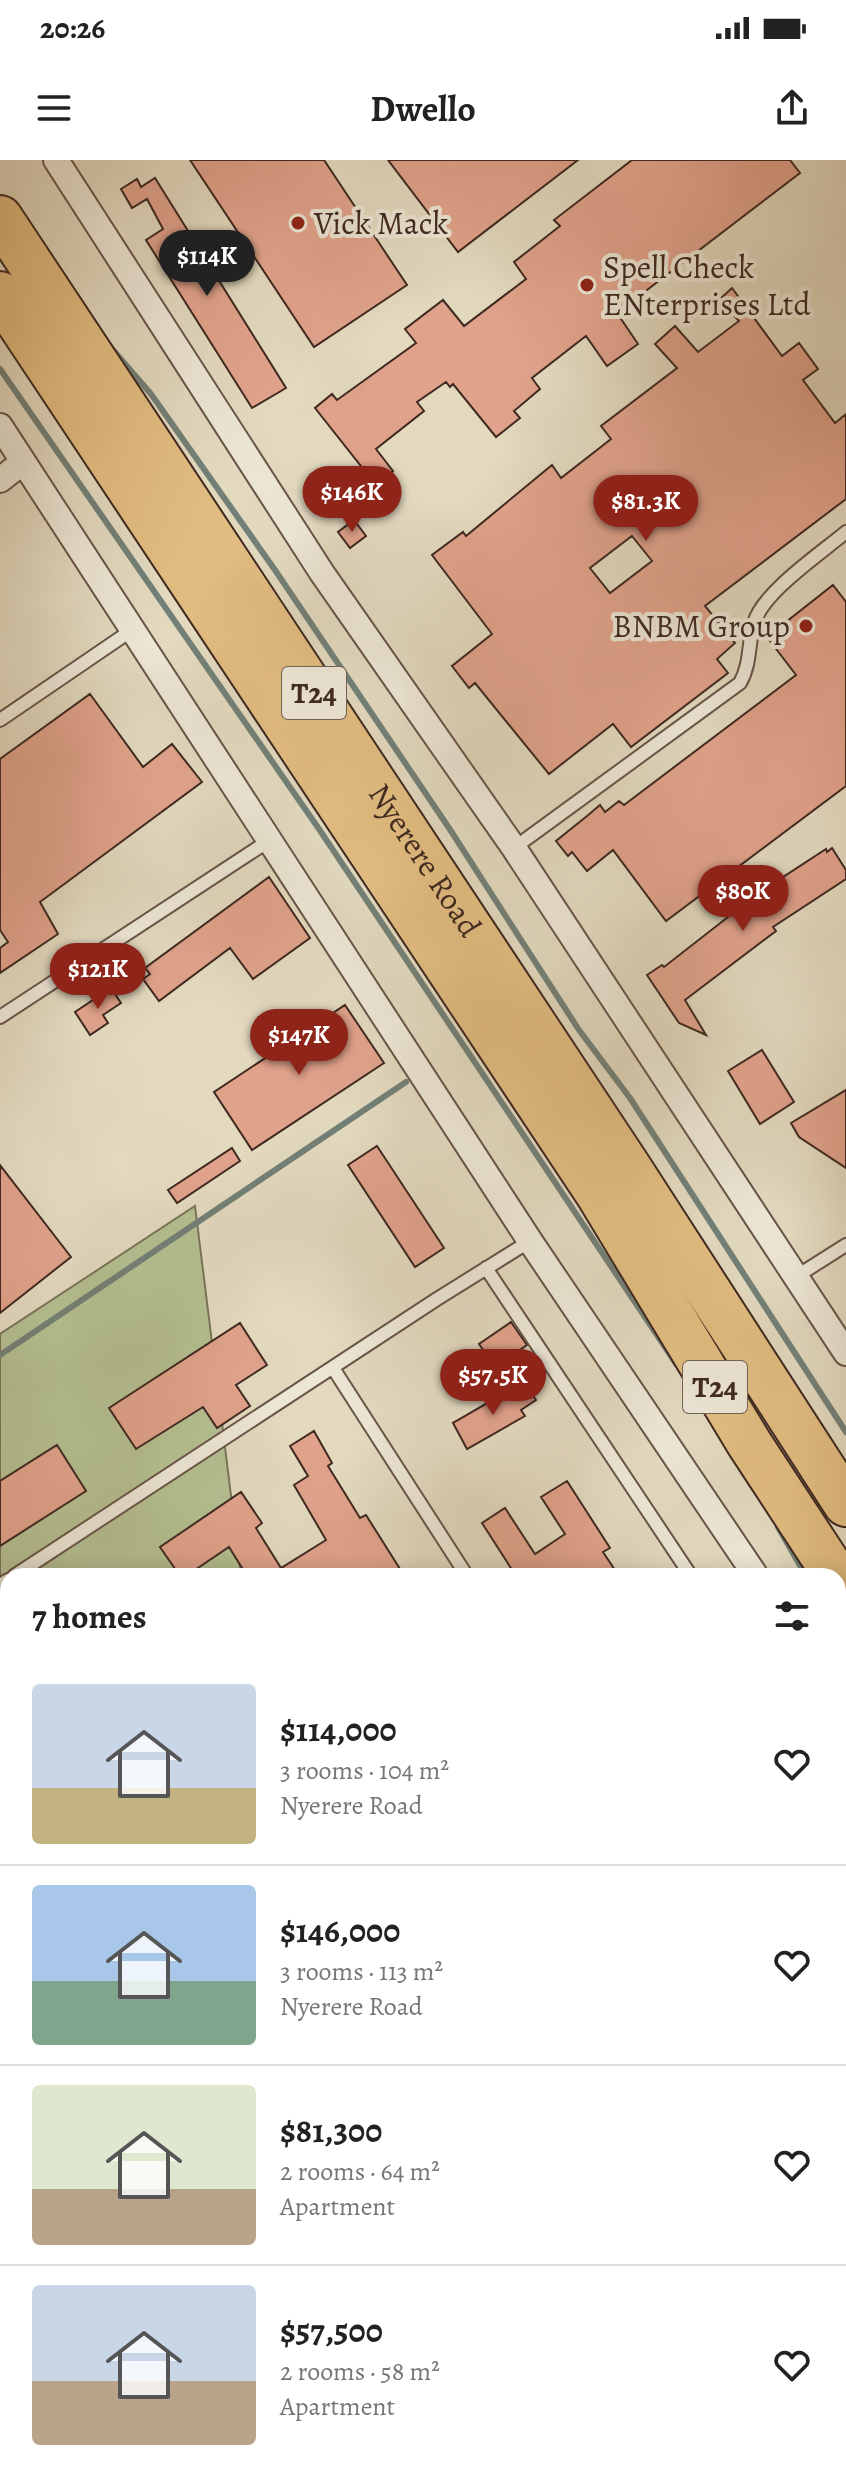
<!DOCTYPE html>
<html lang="en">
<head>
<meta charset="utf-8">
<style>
	:root { --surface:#fff; --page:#f2f2f2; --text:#222; --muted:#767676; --line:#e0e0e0; --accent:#8f2418 }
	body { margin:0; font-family:Alegreya,serif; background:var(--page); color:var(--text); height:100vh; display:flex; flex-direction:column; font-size:30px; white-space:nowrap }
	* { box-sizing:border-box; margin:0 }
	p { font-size:26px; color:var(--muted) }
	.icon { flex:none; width:44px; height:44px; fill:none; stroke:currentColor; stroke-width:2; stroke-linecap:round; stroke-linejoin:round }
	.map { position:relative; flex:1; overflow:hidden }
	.sheet { position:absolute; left:0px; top:1408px; width:846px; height:914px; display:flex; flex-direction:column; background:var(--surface); border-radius:24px 24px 0 0; box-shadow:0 4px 20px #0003 }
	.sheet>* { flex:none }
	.price { position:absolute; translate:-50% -68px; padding:0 18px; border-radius:28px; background:var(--accent); color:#fff; font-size:26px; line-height:52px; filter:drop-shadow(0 2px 4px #0008) }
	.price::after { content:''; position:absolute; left:50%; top:48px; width:24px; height:18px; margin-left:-12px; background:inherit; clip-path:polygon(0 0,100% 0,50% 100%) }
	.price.active { background:#222; color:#fff }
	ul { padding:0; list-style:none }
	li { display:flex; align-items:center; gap:24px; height:200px; padding:0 32px }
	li+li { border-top:2px solid var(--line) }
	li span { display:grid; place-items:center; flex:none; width:224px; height:160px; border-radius:8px; color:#555 }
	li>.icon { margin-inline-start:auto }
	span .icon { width:96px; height:96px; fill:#fffc; stroke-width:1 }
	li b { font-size:34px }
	h2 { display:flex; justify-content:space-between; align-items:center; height:96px; padding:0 32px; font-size:34px }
	.status { display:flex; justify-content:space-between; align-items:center; height:56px; padding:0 40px; background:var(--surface); direction:ltr }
	.status svg { height:22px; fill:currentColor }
	header { display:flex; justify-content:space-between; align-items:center; height:104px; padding:0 32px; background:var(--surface); font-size:36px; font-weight:700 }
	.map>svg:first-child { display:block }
	.green { fill:#b4bf91; stroke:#7a7459; stroke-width:2 }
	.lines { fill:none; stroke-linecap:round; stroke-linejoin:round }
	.stream { stroke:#738077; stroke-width:6 }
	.building { fill:#e0a28b; stroke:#3f2921; stroke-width:2; fill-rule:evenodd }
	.lane-casing { stroke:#685548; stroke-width:16 }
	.street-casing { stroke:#685548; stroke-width:28 }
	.secondary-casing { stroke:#3f2921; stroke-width:38 }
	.highway-casing { stroke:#3f2921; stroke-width:48 }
	.lane { stroke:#ece6d5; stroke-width:12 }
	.street { stroke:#ece6d5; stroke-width:24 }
	.secondary { stroke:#ece6d5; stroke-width:34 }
	.highway { stroke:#e1bc80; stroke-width:44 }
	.poi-dot { fill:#8f2418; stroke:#ece6d5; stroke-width:3 }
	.labels { text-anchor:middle; stroke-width:8; stroke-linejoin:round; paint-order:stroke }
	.shield { fill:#ece6d5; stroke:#736257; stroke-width:2 }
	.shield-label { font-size:30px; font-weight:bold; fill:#3f2921 }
	.poi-label { font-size:32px; fill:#3f2921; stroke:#ece6d5; text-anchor:start }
	.street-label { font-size:32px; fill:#3f2921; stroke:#ece6d5 }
</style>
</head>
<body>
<div class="status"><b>20:26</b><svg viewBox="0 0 49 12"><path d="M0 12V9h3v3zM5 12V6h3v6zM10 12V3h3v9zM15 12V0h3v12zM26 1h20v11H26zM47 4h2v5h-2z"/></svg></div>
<header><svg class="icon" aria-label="menu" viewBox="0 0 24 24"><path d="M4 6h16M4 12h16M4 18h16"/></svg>Dwello<svg class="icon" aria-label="share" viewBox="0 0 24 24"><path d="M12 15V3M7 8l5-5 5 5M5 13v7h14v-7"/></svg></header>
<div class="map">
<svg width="846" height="2321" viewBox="0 0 846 2321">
	<rect width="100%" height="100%" fill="#e2d9bf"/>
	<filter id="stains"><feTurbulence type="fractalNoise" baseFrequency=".0025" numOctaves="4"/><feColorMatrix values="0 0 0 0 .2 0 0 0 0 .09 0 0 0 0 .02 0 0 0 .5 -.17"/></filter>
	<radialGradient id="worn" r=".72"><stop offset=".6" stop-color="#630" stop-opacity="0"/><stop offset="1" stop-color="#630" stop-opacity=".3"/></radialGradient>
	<path class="green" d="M195 1046 241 1416H8V1858L0 1859V1174Z
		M8 1860V2314H340V2321H0V1862Z"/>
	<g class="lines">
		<path class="stream" d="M113 190 151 234 275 410 449 668 579 870 630 938 846 1272
			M0 209 319 669 677 1205
			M0 1195 406 922
			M778 1367 806 1416
			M838 1471 846 1484
			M838 2265 846 2260
			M671 2321 713 2314"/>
	</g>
	<path class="building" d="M190 0H324L407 125 314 187Z
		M388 0H578L458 92Z
		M632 0H790L800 13 617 153 638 184 607 206 586 176 532 218 540 229 514 251 520 258 496 277 453 224 450 227 446 222 417 242 424 251 376 289 393 311 376 325 315 248 332 234 337 240 416 183 405 169 443 140 464 166 526 119 514 102 560 66 554 60Z
		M155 18 286 228 252 248 146 80 163 69 147 39 132 48 121 29 137 19 141 27Z
		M732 128 782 196 799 183 818 209 803 220 835 263 846 254V339L705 446 735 483 717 499 728 513 631 587 613 564 549 614 475 523 469 528 452 506 492 474 432 395 463 372 466 376 552 305 561 318 611 279 601 266 677 208 655 184 675 166 698 192 739 161 719 140ZM632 376 652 401 610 433 590 408Z
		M354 360 366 376 350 388 338 372Z
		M833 425 846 442V626L666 761 613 690 587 711 572 692 568 696 556 681 587 656 600 645 605 652 619 641 624 645 796 515 767 477Z
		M90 534 143 607 172 584 202 622 40 742 58 774 0 813V788L8 782 0 770V599Z
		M832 688 846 710V719L773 767 776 771 685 840 706 875 679 863 647 815 662 805 664 807 760 732 826 689 827 692Z
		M269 717 310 778 253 819 230 788 159 841 143 819 150 814 145 808Z
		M111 828 121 843 103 855 108 863 90 875 75 852Z
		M345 845 384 903 252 990 214 932Z
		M762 890 794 942 760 964 728 911Z
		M846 930V1008L799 977 791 963Z
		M377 986 444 1088 415 1107 348 1005Z
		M232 988 240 1001 177 1043 168 1030Z
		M0 1005 71 1097 0 1153Z
		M511 1162 527 1185 495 1207 479 1184Z
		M240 1163 267 1205 236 1225 250 1246 217 1268 203 1247 136 1289 109 1248Z
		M526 1226 536 1240 521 1250 525 1256 467 1289 453 1263 510 1230 513 1235Z
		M314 1271 332 1303 328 1306 360 1358 366 1355 400 1409 389 1416H247L229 1387 186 1416H180L160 1387 241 1332 262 1363 256 1368 281 1408 326 1380 294 1325 308 1316 290 1286Z
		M57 1285 86 1331 0 1386V1321Z
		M567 1321 610 1388 603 1392 619 1416H516L482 1363 505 1348 535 1394 565 1374 541 1337Z"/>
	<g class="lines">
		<g class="lane-casing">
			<path id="lane" d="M0 560 132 470
				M514 688 740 523C751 504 748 483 754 463 763 432 820 394 846 372
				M0 857 270 680
				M486 1108 691 1416
				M797 1116 846 1085
				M333 1208 467 1416
				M14 1416 437 1139 530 1081
				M0 1425 8 1420
				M0 1940 8 1952
				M838 1990 845 2010 838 2036
				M0 2020 8 2014"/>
		</g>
		<g class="street-casing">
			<path id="street" d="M56 0 322 413 514 688 846 1193
				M0 266 530 1081 756 1416
				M0 320 23 302
				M838 1540 846 1553"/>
		</g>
		<g class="secondary-casing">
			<path id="secondary" d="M838 2294 846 2289
				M795 2321 805 2314"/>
		</g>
		<g class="highway-casing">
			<g id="highway">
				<path id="s1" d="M0 58 629 1008 846 1344"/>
				<path d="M0 134 599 1035 749 1283 836 1416"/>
			</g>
		</g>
		<use href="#lane" class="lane"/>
		<use href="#street" class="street"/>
		<use href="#secondary" class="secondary"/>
		<use href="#highway" class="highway"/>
	</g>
	<g class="poi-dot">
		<circle cx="298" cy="63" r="8"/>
		<circle cx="587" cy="125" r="8"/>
		<circle cx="806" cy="466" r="8"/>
	</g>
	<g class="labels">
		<g class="shield">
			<rect x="282" y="507" width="64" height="52" rx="6"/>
			<rect x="683" y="1201" width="64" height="52" rx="6"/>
		</g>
		<g class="shield-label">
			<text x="314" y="543">T24</text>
			<text x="715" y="1237">T24</text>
		</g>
		<g class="poi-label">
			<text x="314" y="74">Vick Mack</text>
			<text x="603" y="118">Spell Check<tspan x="603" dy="37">ENterprises Ltd</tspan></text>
			<text x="790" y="477" text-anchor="end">BNBM Group</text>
		</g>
		<g class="street-label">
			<text dy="11" stroke="none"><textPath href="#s1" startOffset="770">Nyerere Road</textPath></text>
		</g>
	</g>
	<rect width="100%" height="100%" filter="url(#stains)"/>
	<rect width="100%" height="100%" fill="url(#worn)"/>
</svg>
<b class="price active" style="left:207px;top:138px">$114K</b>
<b class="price" style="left:352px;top:374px">$146K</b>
<b class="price" style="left:646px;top:383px">$81.3K</b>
<b class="price" style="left:743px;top:773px">$80K</b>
<b class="price" style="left:98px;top:851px">$121K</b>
<b class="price" style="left:299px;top:917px">$147K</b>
<b class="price" style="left:493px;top:1257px">$57.5K</b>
<section class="sheet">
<h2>7 homes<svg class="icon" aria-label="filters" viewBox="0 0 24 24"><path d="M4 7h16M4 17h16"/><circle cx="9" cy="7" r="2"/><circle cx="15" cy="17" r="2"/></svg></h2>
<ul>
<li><span style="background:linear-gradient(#c9d6e8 65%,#c2b280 0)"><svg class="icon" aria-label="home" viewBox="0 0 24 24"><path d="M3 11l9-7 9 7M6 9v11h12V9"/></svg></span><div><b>$114,000</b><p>3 rooms · 104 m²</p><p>Nyerere Road</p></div><svg class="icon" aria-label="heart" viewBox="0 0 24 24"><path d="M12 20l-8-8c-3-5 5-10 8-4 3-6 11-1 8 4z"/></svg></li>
<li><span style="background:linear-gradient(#a9c7e8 60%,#7fa58c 0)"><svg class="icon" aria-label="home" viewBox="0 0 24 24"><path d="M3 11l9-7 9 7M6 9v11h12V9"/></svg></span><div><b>$146,000</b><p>3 rooms · 113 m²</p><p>Nyerere Road</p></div><svg class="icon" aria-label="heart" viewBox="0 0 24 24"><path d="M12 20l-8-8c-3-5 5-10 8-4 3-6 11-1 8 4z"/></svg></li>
<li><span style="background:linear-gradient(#dfe7d0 65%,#b9a48a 0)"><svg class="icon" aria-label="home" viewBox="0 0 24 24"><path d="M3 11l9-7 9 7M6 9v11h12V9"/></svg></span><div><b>$81,300</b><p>2 rooms · 64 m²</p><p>Apartment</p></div><svg class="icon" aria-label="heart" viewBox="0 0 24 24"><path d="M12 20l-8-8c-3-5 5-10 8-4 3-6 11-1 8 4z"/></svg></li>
<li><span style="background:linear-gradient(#c9d6e8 60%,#b9a48a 0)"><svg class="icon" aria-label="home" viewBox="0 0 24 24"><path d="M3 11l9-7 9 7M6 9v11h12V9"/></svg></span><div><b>$57,500</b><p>2 rooms · 58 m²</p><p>Apartment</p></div><svg class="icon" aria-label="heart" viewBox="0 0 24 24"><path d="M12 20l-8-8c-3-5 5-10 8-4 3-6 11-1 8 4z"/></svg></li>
</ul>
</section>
</div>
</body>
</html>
